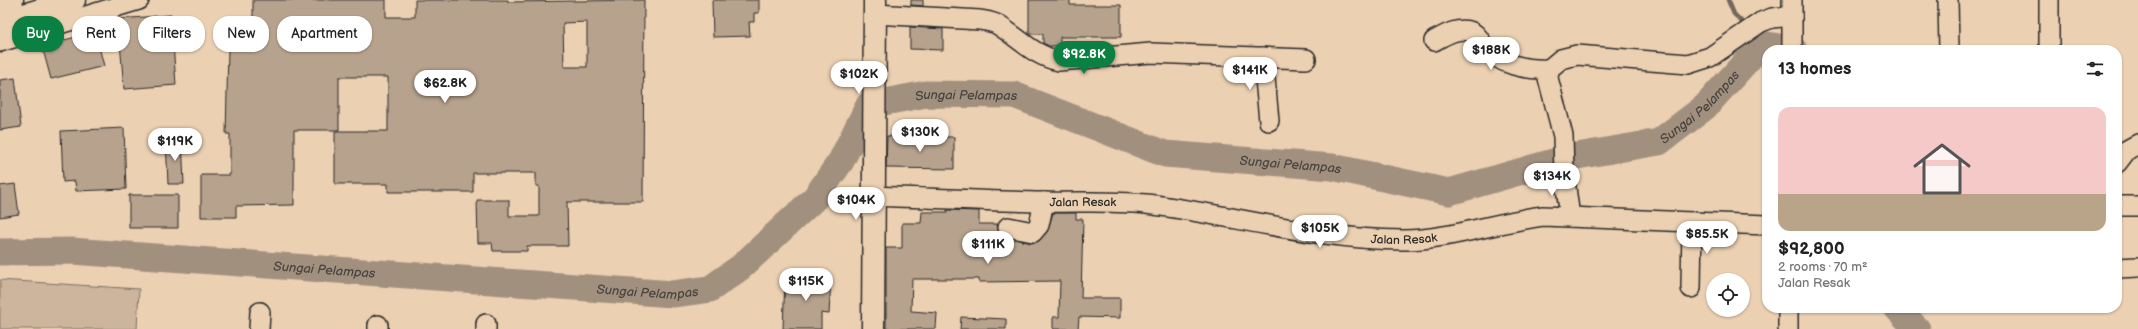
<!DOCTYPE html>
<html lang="en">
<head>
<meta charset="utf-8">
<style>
	:root { --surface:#fff; --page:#f2f2f2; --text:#222; --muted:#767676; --line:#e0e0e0; --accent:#0b8043 }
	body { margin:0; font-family:"Balsamiq Sans",sans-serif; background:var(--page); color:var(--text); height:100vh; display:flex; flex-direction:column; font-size:15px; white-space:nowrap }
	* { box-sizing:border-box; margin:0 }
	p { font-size:13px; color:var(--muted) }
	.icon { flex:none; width:22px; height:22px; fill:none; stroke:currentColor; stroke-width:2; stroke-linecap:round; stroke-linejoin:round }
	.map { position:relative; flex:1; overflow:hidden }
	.details { position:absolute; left:1762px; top:45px; width:360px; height:268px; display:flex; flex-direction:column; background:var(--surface); border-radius:16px; box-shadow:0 1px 3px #0004 }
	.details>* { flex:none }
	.top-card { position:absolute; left:12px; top:16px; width:380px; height:36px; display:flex; gap:8px }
	.buttons { position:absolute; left:1706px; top:273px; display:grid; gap:8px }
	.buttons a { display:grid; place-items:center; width:44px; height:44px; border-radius:50%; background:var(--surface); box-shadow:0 1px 3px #0004; font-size:20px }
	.price { position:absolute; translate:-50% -34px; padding:0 9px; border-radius:14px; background:#fff; color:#222; font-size:13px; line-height:26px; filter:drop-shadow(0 1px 2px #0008) }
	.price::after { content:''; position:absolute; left:50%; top:24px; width:12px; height:9px; margin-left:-6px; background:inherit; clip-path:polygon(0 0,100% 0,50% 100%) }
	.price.active { background:var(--accent); color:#fff }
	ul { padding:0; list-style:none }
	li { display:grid; align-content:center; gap:8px; height:212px; padding:0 16px }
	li+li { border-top:1px solid var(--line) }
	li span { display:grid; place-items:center; height:124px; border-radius:12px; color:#555 }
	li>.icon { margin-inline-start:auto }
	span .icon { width:72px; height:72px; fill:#fffc; stroke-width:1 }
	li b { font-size:17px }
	h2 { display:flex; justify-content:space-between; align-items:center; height:48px; padding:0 16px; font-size:17px }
	.chip { padding:0 14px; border-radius:16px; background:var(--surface); box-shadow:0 1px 3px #0004; font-size:14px; line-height:36px }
	.chip.active { background:var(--accent); color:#fff }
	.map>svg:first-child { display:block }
	.green { fill:#ccb59c; stroke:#7c7064 }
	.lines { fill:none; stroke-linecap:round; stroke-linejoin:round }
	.stream { stroke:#72685d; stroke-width:4.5 }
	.river { stroke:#a2907f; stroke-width:27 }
	.building { fill:#b6a28d; stroke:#2b2b2b; fill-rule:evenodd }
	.minor-casing { stroke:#2b2b2b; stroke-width:22 }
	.major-casing { stroke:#2b2b2b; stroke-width:25 }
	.highway-casing { stroke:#2b2b2b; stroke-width:25 }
	.minor { stroke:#ebd0b2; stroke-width:19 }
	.major { stroke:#ebd0b2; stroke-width:22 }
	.highway { stroke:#ebd0b2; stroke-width:22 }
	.labels { text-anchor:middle; stroke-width:3.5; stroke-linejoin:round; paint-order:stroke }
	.street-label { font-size:12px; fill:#2b2b2b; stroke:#ebd0b2 }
	.water-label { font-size:13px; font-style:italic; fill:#494440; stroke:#ebd0b2 }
</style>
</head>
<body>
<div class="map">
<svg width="2138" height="329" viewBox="0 0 2138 329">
	<rect width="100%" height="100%" fill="#ebd0b2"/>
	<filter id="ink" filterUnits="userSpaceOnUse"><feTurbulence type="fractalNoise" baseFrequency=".025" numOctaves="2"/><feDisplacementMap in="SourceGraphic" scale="8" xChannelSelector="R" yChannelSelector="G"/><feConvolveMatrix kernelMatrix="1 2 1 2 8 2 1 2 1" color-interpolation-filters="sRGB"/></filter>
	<g filter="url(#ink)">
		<path class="green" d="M0 280 139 289 137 329H0Z"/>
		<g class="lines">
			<path class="stream" d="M1728 0 1734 14 1746 26
				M1752 33 1762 44"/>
			<g class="river">
				<path id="s1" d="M0 252 71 251 673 294 710 289 741 267 815 198 841 161 869 105 926 94 1014 95 1165 154 1332 167 1449 192 1571 157 1659 142 1705 107 1762 44 1794 50"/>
				<path d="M1897 308 1917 329"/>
			</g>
		</g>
		<path class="building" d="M253 0H386V17H415V0H508V2L644 0 643 202H567L568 246H527V251H493L492 243H478L477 200H509V216H539V186H536V173H473V192H388V184H335V131H388V77H339V130H294V205L236 206V217H201V175H230V134H226L228 49H243V26H253ZM587 22V67H564L563 23Z
			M712 0H759V13H754V22H749L750 36 713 37Z
			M911 0H923V6L911 5Z
			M1029 0H1070V5H1121V37H1060V46H1049L1043 43V34H1029Z
			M171 15 176 85 124 89 118 19Z
			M910 27 943 29V50L910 49Z
			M95 32 104 66 51 79 42 46Z
			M15 78 21 127 0 130V80Z
			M124 128 126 189 76 191 75 181 63 182 61 131Z
			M887 136 954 137V169L886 168Z
			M182 139 184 184H168L166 140Z
			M15 184 19 214 0 217V186Z
			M129 195H178V228H129Z
			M947 210 979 211V224H997L998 231 1001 235 1031 243 1037 242 1047 232 1053 213H1076V219H1083L1081 298H1120V318L1079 317 1078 329H1053V317H1059L1060 281 979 282V279H912L911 311 937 313 936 329H886V248H902V223H921L922 212H947Z
			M785 277 831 279 829 314 821 313V329H783Z
			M961 317 1006 319V329H960Z"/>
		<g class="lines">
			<g class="minor-casing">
				<g id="minor">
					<path d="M1792 0V50"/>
					<path d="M1948 0 1949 50"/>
					<path d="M2049 0V50"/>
					<path d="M875 14 980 20C986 21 994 22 998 25 1019 38 1034 56 1059 61L1151 53 1306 59"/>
					<path d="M1434 41C1445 35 1456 28 1469 31 1477 33 1479 40 1484 46 1499 65 1526 70 1549 69"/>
					<path d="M0 42 139 0"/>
					<path d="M1263 57 1269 121"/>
					<path d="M2117 163 2127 150 2138 144"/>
					<path id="s2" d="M873 196C930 198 986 201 1043 202 1080 203 1117 200 1154 205 1237 216 1319 240 1403 240 1448 240 1497 222 1543 216L1767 225"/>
					<path d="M2117 206H2138"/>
					<path d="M1570 217 1564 173 1563 136 1548 78 1549 69 1561 59 1577 55 1688 64 1710 57 1761 22 1772 18 1792 16"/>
					<path d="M1008 227 1033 232 1039 225 1044 202"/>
					<path d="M2117 268 2138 267"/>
					<path d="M1691 288 1692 222"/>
					<path d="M259 329 260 312"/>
					<path d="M378 329V325"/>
					<path d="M486 329V324"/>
					<path d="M1788 329V308"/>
				</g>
			</g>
			<g class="major-casing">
				<path id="major" d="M873 329 875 0"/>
			</g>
			<g class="highway-casing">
				<path id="highway" d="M0 3 12 0
					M0 22 74 0"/>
			</g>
			<use href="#minor" class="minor"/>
			<use href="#major" class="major"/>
			<use href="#highway" class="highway"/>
		</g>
	</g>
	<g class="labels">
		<g class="street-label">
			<text dy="4" stroke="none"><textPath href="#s2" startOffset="210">Jalan Resak</textPath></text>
			<text dy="4" stroke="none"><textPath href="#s2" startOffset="534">Jalan Resak</textPath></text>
		</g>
		<g class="water-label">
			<text dy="5" stroke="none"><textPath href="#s1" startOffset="1057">Sungai Pelampas</textPath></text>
			<text dy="5" stroke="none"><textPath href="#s1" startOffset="1824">Sungai Pelampas</textPath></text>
			<text dy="5" stroke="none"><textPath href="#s1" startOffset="1393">Sungai Pelampas</textPath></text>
			<text dy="5" stroke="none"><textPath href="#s1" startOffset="325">Sungai Pelampas</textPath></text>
			<text dy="5" stroke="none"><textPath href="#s1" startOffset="649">Sungai Pelampas</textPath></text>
		</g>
	</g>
</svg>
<div class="buttons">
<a><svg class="icon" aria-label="locate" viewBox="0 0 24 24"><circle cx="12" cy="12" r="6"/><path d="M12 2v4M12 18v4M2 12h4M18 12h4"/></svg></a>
</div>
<b class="price" style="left:1491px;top:71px">$188K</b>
<b class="price active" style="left:1084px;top:75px">$92.8K</b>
<b class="price" style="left:1250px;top:91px">$141K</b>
<b class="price" style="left:859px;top:95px">$102K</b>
<b class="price" style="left:445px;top:104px">$62.8K</b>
<b class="price" style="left:920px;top:153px">$130K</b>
<b class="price" style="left:175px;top:162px">$119K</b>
<b class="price" style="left:1552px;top:197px">$134K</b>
<b class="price" style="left:856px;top:221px">$104K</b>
<b class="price" style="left:1320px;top:249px">$105K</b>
<b class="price" style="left:1707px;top:255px">$85.5K</b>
<b class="price" style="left:988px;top:265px">$111K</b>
<b class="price" style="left:806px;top:302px">$115K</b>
<div class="top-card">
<a class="chip active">Buy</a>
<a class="chip">Rent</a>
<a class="chip">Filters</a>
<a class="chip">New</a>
<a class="chip">Apartment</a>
</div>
<section class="details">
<h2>13 homes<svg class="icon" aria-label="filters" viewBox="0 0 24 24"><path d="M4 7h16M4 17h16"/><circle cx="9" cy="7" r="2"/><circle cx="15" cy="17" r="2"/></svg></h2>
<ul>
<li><span style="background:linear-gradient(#f6c9c9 70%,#b9a48a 0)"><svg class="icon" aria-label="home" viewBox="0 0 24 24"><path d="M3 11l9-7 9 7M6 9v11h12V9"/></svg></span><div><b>$92,800</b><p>2 rooms · 70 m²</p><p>Jalan Resak</p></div></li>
</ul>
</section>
</div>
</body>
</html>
